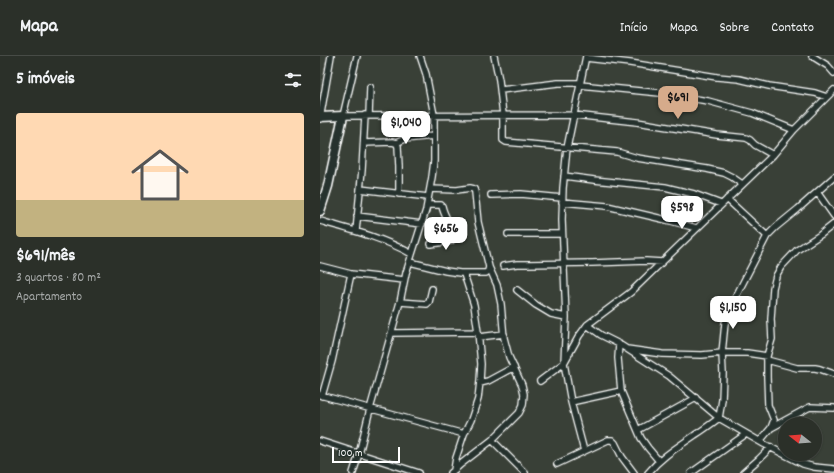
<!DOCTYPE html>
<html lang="pt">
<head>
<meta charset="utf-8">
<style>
	:root { --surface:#2b3029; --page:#333831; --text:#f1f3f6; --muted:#a6a9a8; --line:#474b46; --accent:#d6ab8b }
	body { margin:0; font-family:Dekko,sans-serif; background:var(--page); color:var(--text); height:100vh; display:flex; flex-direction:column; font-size:15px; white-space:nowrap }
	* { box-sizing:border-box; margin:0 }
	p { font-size:13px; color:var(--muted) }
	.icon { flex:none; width:22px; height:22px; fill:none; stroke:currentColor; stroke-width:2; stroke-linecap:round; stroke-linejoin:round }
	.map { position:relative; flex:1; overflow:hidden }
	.sheet { display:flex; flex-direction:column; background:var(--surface); width:320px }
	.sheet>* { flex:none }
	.needle { width:26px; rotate:287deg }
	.tools { position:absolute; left:458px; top:361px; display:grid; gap:8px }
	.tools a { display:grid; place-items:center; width:44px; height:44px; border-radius:50%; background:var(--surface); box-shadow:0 1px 3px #0004,0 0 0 1px var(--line); font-size:20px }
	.scale { position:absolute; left:12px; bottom:10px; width:68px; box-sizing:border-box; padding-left:4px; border:2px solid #fff; border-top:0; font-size:11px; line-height:14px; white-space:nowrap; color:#fff; -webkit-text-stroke:3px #26332d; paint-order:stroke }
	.price { position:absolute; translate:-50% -34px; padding:0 9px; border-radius:8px; background:#fff; color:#222; font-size:13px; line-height:26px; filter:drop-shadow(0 1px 2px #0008) }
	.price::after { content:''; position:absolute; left:50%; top:24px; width:12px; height:9px; margin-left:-6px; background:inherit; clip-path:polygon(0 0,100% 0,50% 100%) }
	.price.on { background:var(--accent); color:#111 }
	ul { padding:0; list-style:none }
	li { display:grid; align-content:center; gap:8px; height:212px; padding:0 16px }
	li span { display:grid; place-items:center; height:124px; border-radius:4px; color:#555 }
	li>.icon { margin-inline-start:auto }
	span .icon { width:72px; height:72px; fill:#fffc; stroke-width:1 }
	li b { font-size:17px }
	h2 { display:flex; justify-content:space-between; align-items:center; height:48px; padding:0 16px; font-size:17px }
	header { display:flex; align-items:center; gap:24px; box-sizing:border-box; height:56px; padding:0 20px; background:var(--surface); border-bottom:1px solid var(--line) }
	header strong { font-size:19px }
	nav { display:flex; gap:22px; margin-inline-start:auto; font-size:14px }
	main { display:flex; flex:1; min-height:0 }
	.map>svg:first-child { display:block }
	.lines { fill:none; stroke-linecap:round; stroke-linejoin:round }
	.street-casing { stroke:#fff; stroke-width:8 }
	.secondary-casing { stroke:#fff; stroke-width:11 }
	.street { stroke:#26332d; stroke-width:5.5 }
	.secondary { stroke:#26332d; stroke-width:8 }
</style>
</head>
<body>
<header>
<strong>Mapa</strong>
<nav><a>Início</a><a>Mapa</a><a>Sobre</a><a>Contato</a></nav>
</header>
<main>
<section class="sheet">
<h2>5 imóveis<svg class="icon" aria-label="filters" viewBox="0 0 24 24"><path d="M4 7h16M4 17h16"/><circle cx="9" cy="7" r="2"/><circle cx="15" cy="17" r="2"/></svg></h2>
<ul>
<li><span style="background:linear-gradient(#ffd9b3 70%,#c2b280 0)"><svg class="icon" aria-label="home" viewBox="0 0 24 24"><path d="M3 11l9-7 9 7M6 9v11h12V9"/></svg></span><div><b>$691/mês</b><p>3 quartos · 80 m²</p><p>Apartamento</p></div></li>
</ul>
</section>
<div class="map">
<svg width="514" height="417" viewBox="0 0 514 417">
	<rect width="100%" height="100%" fill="#394037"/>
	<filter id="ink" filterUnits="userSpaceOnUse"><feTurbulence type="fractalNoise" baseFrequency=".025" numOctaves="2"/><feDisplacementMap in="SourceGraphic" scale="8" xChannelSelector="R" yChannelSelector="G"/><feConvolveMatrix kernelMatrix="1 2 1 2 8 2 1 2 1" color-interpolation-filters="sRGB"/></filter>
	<g filter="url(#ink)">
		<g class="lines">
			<g class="street-casing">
				<path id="street" d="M37 0 23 60 254 59 317 66 397 79 426 82 430 84 435 89 453 99
					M174 0 179 24 183 59V84L186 86 297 96 317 102 387 113 404 117 412 121 422 128
					M492 0 508 10 514 17
					M266 2 310 7 397 21 419 23 449 30 495 37 507 41
					M260 29 340 37 388 45 432 57 474 74
					M181 34 238 27H260
					M49 59 50 31
					M0 63 11 0
					M44 87 72 86 76 87 78 90 79 111V138
					M76 87 85 83 114 80
					M244 120 274 124 345 131 374 138 401 148
					M40 133 108 141
					M497 136 514 160
					M171 139 201 138 242 142
					M407 143 447 180
					M242 146 287 150 351 165 376 172
					M107 149H121L122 150C124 161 134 172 133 183L131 185 111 188
					M37 160 102 168
					M0 165C32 174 63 182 92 198
					M36 175 42 114 45 59
					M188 178H242
					M90 206 126 215 140 217H166L168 215 169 211 158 166 155 136 154 133 150 132 137 134 110 133
					M0 210 31 218 84 224
					M183 210 197 208H207L272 207 326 205 342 206
					M197 234 216 249 231 258 246 261
					M80 246 107 248 109 246 112 233
					M267 269 281 279 299 288 349 320 399 362 444 388 483 408 494 411 514 413
					M72 277 158 276
					M159 281 184 278
					M299 288 298 302 301 335 321 382 328 392 339 405
					M307 293 342 298 382 299 402 297H427L447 300
					M447 304 477 312H495L500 313 514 318
					M220 325 244 307 259 280 267 269 311 236 453 99 474 74 514 34
					M160 327 168 325 194 311
					M0 339 144 378
					M2 340 12 305 31 218
					M251 346 301 335
					M451 372 454 364 448 349 447 321V300L452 283 451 263 453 232 456 220 461 211 477 194 500 179 514 168
					M318 374 376 342
					M172 384 205 417
					M0 385 99 417
					M440 385 451 372 486 353 490 351 514 352
					M264 395 251 346 244 307 246 261 242 164 243 132 247 92 266 0
					M237 408 288 384H292L295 387 302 401 314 417
					M134 414 136 402 144 378 151 364 158 343 160 325 161 308 158 276 154 249 144 218
					M33 417 39 398 50 353 80 246 86 217 106 154 112 121 114 105V59L106 18 100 0
					M131 417 141 408 172 384 199 357 203 349 204 338 202 329 189 301 184 282 181 248 177 229 169 211
					M328 417C341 401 358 391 375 379 383 374 391 368 399 362L402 344 403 317 402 297 405 267 411 250 447 180 456 171 478 153 514 121
					M371 417 426 378
					M423 417 439 403 451 391"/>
			</g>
			<g class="secondary-casing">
				<path id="secondary" d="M0 61 23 60 8 130 0 155"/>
			</g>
			<use href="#street" class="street"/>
			<use href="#secondary" class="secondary"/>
		</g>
	</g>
</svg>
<div class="tools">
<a><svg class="needle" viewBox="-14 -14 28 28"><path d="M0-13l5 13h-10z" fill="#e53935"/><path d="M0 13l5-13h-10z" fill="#a6a9a8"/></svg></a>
</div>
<div class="scale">100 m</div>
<b class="price on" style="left:358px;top:64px">$691</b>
<b class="price" style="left:86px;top:89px">$1,040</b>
<b class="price" style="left:362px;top:174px">$598</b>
<b class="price" style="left:126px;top:195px">$656</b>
<b class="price" style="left:413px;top:274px">$1,150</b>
</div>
</main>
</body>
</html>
